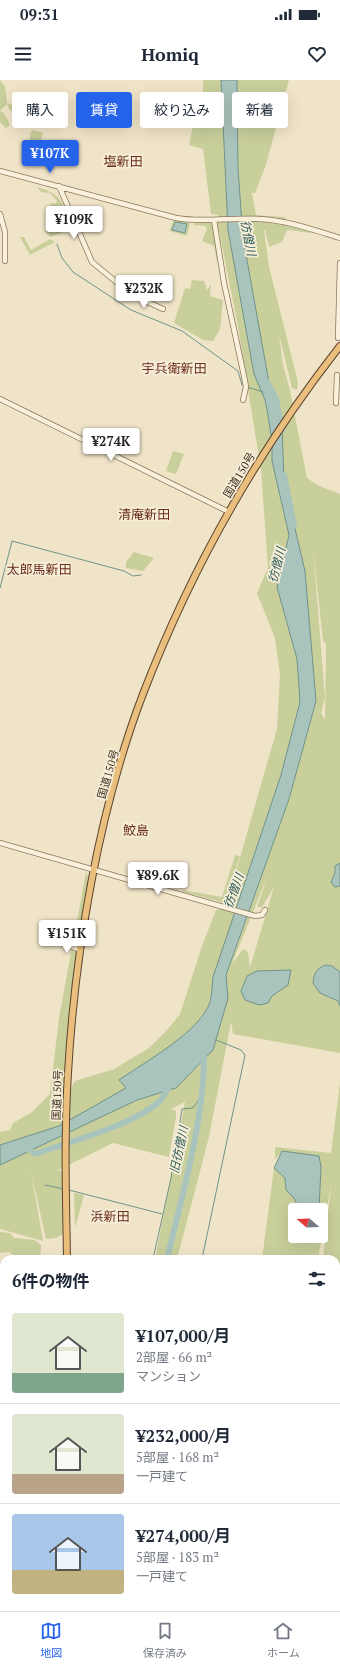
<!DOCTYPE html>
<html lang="ja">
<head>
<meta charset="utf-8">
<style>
	:root { --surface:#fff; --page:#f2f2f3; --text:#1f2937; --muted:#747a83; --line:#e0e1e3; --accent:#2563eb }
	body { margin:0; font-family:"PT Serif","Noto Sans JP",serif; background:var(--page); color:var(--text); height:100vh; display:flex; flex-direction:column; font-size:15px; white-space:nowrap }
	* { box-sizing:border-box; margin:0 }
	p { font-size:13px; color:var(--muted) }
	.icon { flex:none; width:22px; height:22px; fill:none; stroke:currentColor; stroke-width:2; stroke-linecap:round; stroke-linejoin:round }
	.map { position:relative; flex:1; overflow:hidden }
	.drawer { position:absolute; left:0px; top:1175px; width:340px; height:356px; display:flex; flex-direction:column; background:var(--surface); border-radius:12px 12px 0 0; box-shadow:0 4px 16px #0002 }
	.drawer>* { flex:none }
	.top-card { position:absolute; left:12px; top:12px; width:316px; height:36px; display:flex; gap:8px }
	.needle { width:26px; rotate:289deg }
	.buttons { position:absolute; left:288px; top:1123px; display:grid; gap:8px }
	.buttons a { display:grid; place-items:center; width:40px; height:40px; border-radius:4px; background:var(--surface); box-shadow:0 4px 16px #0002; font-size:20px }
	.price { position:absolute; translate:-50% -34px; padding:0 9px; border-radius:4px; background:#fff; color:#222; font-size:13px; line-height:26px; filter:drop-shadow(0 1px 2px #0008) }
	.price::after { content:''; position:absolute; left:50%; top:24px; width:12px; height:9px; margin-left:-6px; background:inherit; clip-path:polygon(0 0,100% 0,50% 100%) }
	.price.on { background:var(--accent); color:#fff }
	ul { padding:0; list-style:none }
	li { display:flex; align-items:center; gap:12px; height:100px; padding:0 12px }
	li+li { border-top:1px solid var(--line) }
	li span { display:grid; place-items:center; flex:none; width:112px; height:80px; border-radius:4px; color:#555 }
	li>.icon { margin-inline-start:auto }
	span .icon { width:48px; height:48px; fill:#fffc; stroke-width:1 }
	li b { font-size:17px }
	h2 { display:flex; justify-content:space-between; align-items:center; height:48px; padding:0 12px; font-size:17px }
	.pill { padding:0 14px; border-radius:4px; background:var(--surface); box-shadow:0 4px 16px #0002; font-size:14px; line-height:36px }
	.pill.on { background:var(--accent); color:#fff }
	.status { display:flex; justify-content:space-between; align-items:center; height:28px; padding:0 20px; background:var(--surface); direction:ltr }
	.status svg { height:11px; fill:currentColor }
	header { display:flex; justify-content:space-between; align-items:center; height:52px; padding:0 12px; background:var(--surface); font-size:18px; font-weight:700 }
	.menu { display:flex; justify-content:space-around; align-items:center; height:56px; border-top:1px solid var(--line); background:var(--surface); font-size:11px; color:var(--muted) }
	.menu a { display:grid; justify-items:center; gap:2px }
	.menu .on { color:var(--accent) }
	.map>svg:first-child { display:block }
	.green { fill:#c9cf9b; fill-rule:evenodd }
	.water { fill:#a9c4bc; stroke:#6f938a }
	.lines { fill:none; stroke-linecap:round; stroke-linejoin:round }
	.stream { stroke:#6f938a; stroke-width:1 }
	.river { stroke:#a9c4bc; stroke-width:6 }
	.tertiary-casing { stroke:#8d765c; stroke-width:6 }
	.trunk-casing { stroke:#5b4430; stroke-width:8 }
	.tertiary { stroke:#faf1dc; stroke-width:4.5 }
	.trunk { stroke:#eabe7c; stroke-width:6 }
	.labels { text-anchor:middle; stroke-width:3.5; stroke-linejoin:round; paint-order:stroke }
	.street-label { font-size:11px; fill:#3d2e20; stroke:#f7eed8 }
	.water-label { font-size:12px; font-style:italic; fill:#2f5d5a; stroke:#f7eed8 }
	.quarter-label { font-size:13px; fill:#6b2e1e; stroke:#f7eed8 }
</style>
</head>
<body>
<div class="status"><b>09:31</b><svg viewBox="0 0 49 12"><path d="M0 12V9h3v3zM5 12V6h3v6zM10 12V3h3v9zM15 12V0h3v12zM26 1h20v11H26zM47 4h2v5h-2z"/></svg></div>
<header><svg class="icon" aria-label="menu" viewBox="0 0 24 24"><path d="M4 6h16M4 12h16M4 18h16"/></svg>Homiq<svg class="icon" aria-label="heart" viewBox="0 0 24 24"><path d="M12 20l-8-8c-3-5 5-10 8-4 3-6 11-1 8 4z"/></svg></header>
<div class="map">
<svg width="340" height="1531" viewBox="0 0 340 1531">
	<rect width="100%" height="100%" fill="#f0e4c8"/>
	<path class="green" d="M0 0 5 7 7 23 28 28 27 37C17 35 10 34 7 24L0 31 4 33 10 45 6 48 0 42Z
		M203 0H289L266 85 255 113H252L256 135 284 137 286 140 340 155V160L320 154 287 150 282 162 269 167 265 150H264L269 187 298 302 297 310 292 308 279 254 283 285 290 310 307 398 317 405 340 414V973L233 954 231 942 209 1057 177 1179H155L185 1022 171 1029 176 1031V1037L169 1077 113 1063 58 1090 62 1091 63 1154 56 1158 46 1159 31 1092 43 1161 0 1149V1052L10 1050 13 1043 32 1032 50 1014 59 938 86 792 90 801 68 955 64 1014 70 1010 75 1001 114 989 149 968 168 949 180 934 202 866 216 830 225 827 231 809 277 649 280 594 275 558 257 513 268 488 261 390 237 241 218 146V135L211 134 203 69 189 65 197 27 203 17ZM313 468 323 561 326 563 325 640 321 633 325 618ZM268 795 257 827H262L274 807 250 887 248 872 243 869 232 884Z
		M33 50 43 53 41 61 46 80H43L30 64V53Z
		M37 107C61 114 62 120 70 143L66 151 50 157 45 151C52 142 53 134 51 123L56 124 57 121 50 113 41 112Z
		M174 139 190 143 187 156 169 151Z
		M194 143H212L219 181H217L214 166 202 161 207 149 205 146 194 145Z
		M20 157H24L31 170 50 159 55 162 30 175Z
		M192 200 204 201 207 210 211 204 210 216 223 220 220 249 213 261 203 260 174 243 185 208 190 209Z
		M173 371 184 374 176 394 166 391Z
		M134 472 154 478 143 491 126 488V482Z
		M235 775 240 776 225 823 183 812V810L222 817Z
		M340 1003V1195L336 1194V1179H323L331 1105 318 1179H262L274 1088 285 1098 286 1110 294 1118 299 1129 313 1127 319 1129 282 1071 275 1080V1067L331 1073ZM295 1130H321V1156H295Z
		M74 1113 84 1115 75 1148Z
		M0 1152 10 1153 14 1158 35 1160 41 1165 40 1179H16L10 1172 0 1173Z"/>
	<path class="water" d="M221 0H237L238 89 243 158 270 308 282 345 284 402 305 491 316 621 289 719 226 895 228 918 213 970 176 1008 137 1020 0 1085V1065L59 1046 126 1008 119 1000C145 982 201 951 210 922 212 914 212 905 213 897L281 695 300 622 297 579 277 507 289 455 272 381V362L268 335 265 320 254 294 228 150Z
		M175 142 187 144 185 153 172 150Z
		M340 783V806L335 807 331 802 335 793V786Z
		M325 885 332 886 340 892V926L338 921 320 913 313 903C314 894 316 889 325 885Z
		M291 890 288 905 272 916 268 923 259 925 245 920 241 911 247 896 257 891Z
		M282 1071 319 1076 321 1087 319 1129 313 1127 299 1129 294 1118 286 1110 285 1098 274 1088Z"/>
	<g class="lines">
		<path class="stream" d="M57 164 62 178 73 192 131 230 182 251 238 291 242 305 244 306
			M247 307 263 312
			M0 508 12 461 124 491 133 496 141 495
			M45 1105 64 1109
			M69 1110 162 1134
			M153 1179 171 1098 182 1029 193 1028 202 1015
			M202 1179 245 975 241 970 216 960
			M0 1319 4 1320"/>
		<path class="river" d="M267 302 276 319 282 350
			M284 395 294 446
			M26 1066 35 1074C71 1061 132 1046 160 1021 164 1016 167 1010 170 1005
			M167 1179C182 1115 205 1037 204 972
			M0 1482 4 1478"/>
		<g class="tertiary-casing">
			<path id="tertiary" d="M0 91 176 138C203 143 231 137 259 139 286 140 314 150 340 158
				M59 106 92 182 132 215 163 229
				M0 134 5 152V181
				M214 140 224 203 244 296 246 307 243 320
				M338 258 340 183
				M0 319 229 432
				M336 323 337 295
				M0 763 255 836 262 835 265 830
				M58 862 81 870
				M0 1262 4 1263
				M185 1527V1531
				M290 1527V1531"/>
		</g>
		<g class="trunk-casing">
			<path id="trunk" d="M67 1179C66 1117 64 1055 68 993 75 870 99 729 143 614 191 489 257 372 340 266
				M75 1527V1531"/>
		</g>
		<use href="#tertiary" class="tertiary"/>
		<use href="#trunk" class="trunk"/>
	</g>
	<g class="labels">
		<g class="street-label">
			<text transform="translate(239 395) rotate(-59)" y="4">国道150号</text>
			<text transform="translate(108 694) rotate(-74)" y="4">国道150号</text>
			<text transform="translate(57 1015) rotate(-88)" y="4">国道150号</text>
		</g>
		<g class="water-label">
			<text transform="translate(248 158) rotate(79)" y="4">彷僧川</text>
			<text transform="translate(277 485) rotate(-76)" y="4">彷僧川</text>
			<text transform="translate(234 811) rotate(-70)" y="4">彷僧川</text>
			<text transform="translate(179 1070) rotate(-78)" y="4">旧彷僧川</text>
		</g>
		<g class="quarter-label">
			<text x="123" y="86">塩新田</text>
			<text x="174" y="293">宇兵衛新田</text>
			<text x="144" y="439">清庵新田</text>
			<text x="39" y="494">太郎馬新田</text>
			<text x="136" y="755">鮫島</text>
			<text x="110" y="1141">浜新田</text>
		</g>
	</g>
</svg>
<div class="buttons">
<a><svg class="needle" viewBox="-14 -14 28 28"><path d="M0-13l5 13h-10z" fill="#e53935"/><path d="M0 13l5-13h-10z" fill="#747a83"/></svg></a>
</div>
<b class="price on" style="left:50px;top:94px">¥107K</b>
<b class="price" style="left:74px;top:160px">¥109K</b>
<b class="price" style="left:144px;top:229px">¥232K</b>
<b class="price" style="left:111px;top:382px">¥274K</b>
<b class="price" style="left:158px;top:816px">¥89.6K</b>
<b class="price" style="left:67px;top:874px">¥151K</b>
<div class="top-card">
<a class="pill">購入</a>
<a class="pill on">賃貸</a>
<a class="pill">絞り込み</a>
<a class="pill">新着</a>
</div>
<section class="drawer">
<h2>6件の物件<svg class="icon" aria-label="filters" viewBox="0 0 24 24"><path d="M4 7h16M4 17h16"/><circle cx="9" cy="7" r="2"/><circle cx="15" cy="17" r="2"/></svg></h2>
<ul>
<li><span style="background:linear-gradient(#dfe7d0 75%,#7fa58c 0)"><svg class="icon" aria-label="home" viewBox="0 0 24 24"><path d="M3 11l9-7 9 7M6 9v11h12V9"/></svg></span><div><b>¥107,000/月</b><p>2部屋 · 66 m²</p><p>マンション</p></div></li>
<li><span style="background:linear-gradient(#dfe7d0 75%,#b9a48a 0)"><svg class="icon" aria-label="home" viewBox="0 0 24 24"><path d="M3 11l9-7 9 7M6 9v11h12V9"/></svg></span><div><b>¥232,000/月</b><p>5部屋 · 168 m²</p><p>一戸建て</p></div></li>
<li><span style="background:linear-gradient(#a9c7e8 70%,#c2b280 0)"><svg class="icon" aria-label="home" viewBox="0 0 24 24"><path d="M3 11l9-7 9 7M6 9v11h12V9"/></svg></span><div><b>¥274,000/月</b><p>5部屋 · 183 m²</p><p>一戸建て</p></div></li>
</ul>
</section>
</div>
<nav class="menu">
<a class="on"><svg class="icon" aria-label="map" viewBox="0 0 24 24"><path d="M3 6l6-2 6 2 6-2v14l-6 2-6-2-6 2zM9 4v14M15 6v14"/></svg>地図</a>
<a><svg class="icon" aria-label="saved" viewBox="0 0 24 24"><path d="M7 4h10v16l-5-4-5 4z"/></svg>保存済み</a>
<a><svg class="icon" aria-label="home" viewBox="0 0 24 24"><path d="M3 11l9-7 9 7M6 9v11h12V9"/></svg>ホーム</a>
</nav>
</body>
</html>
